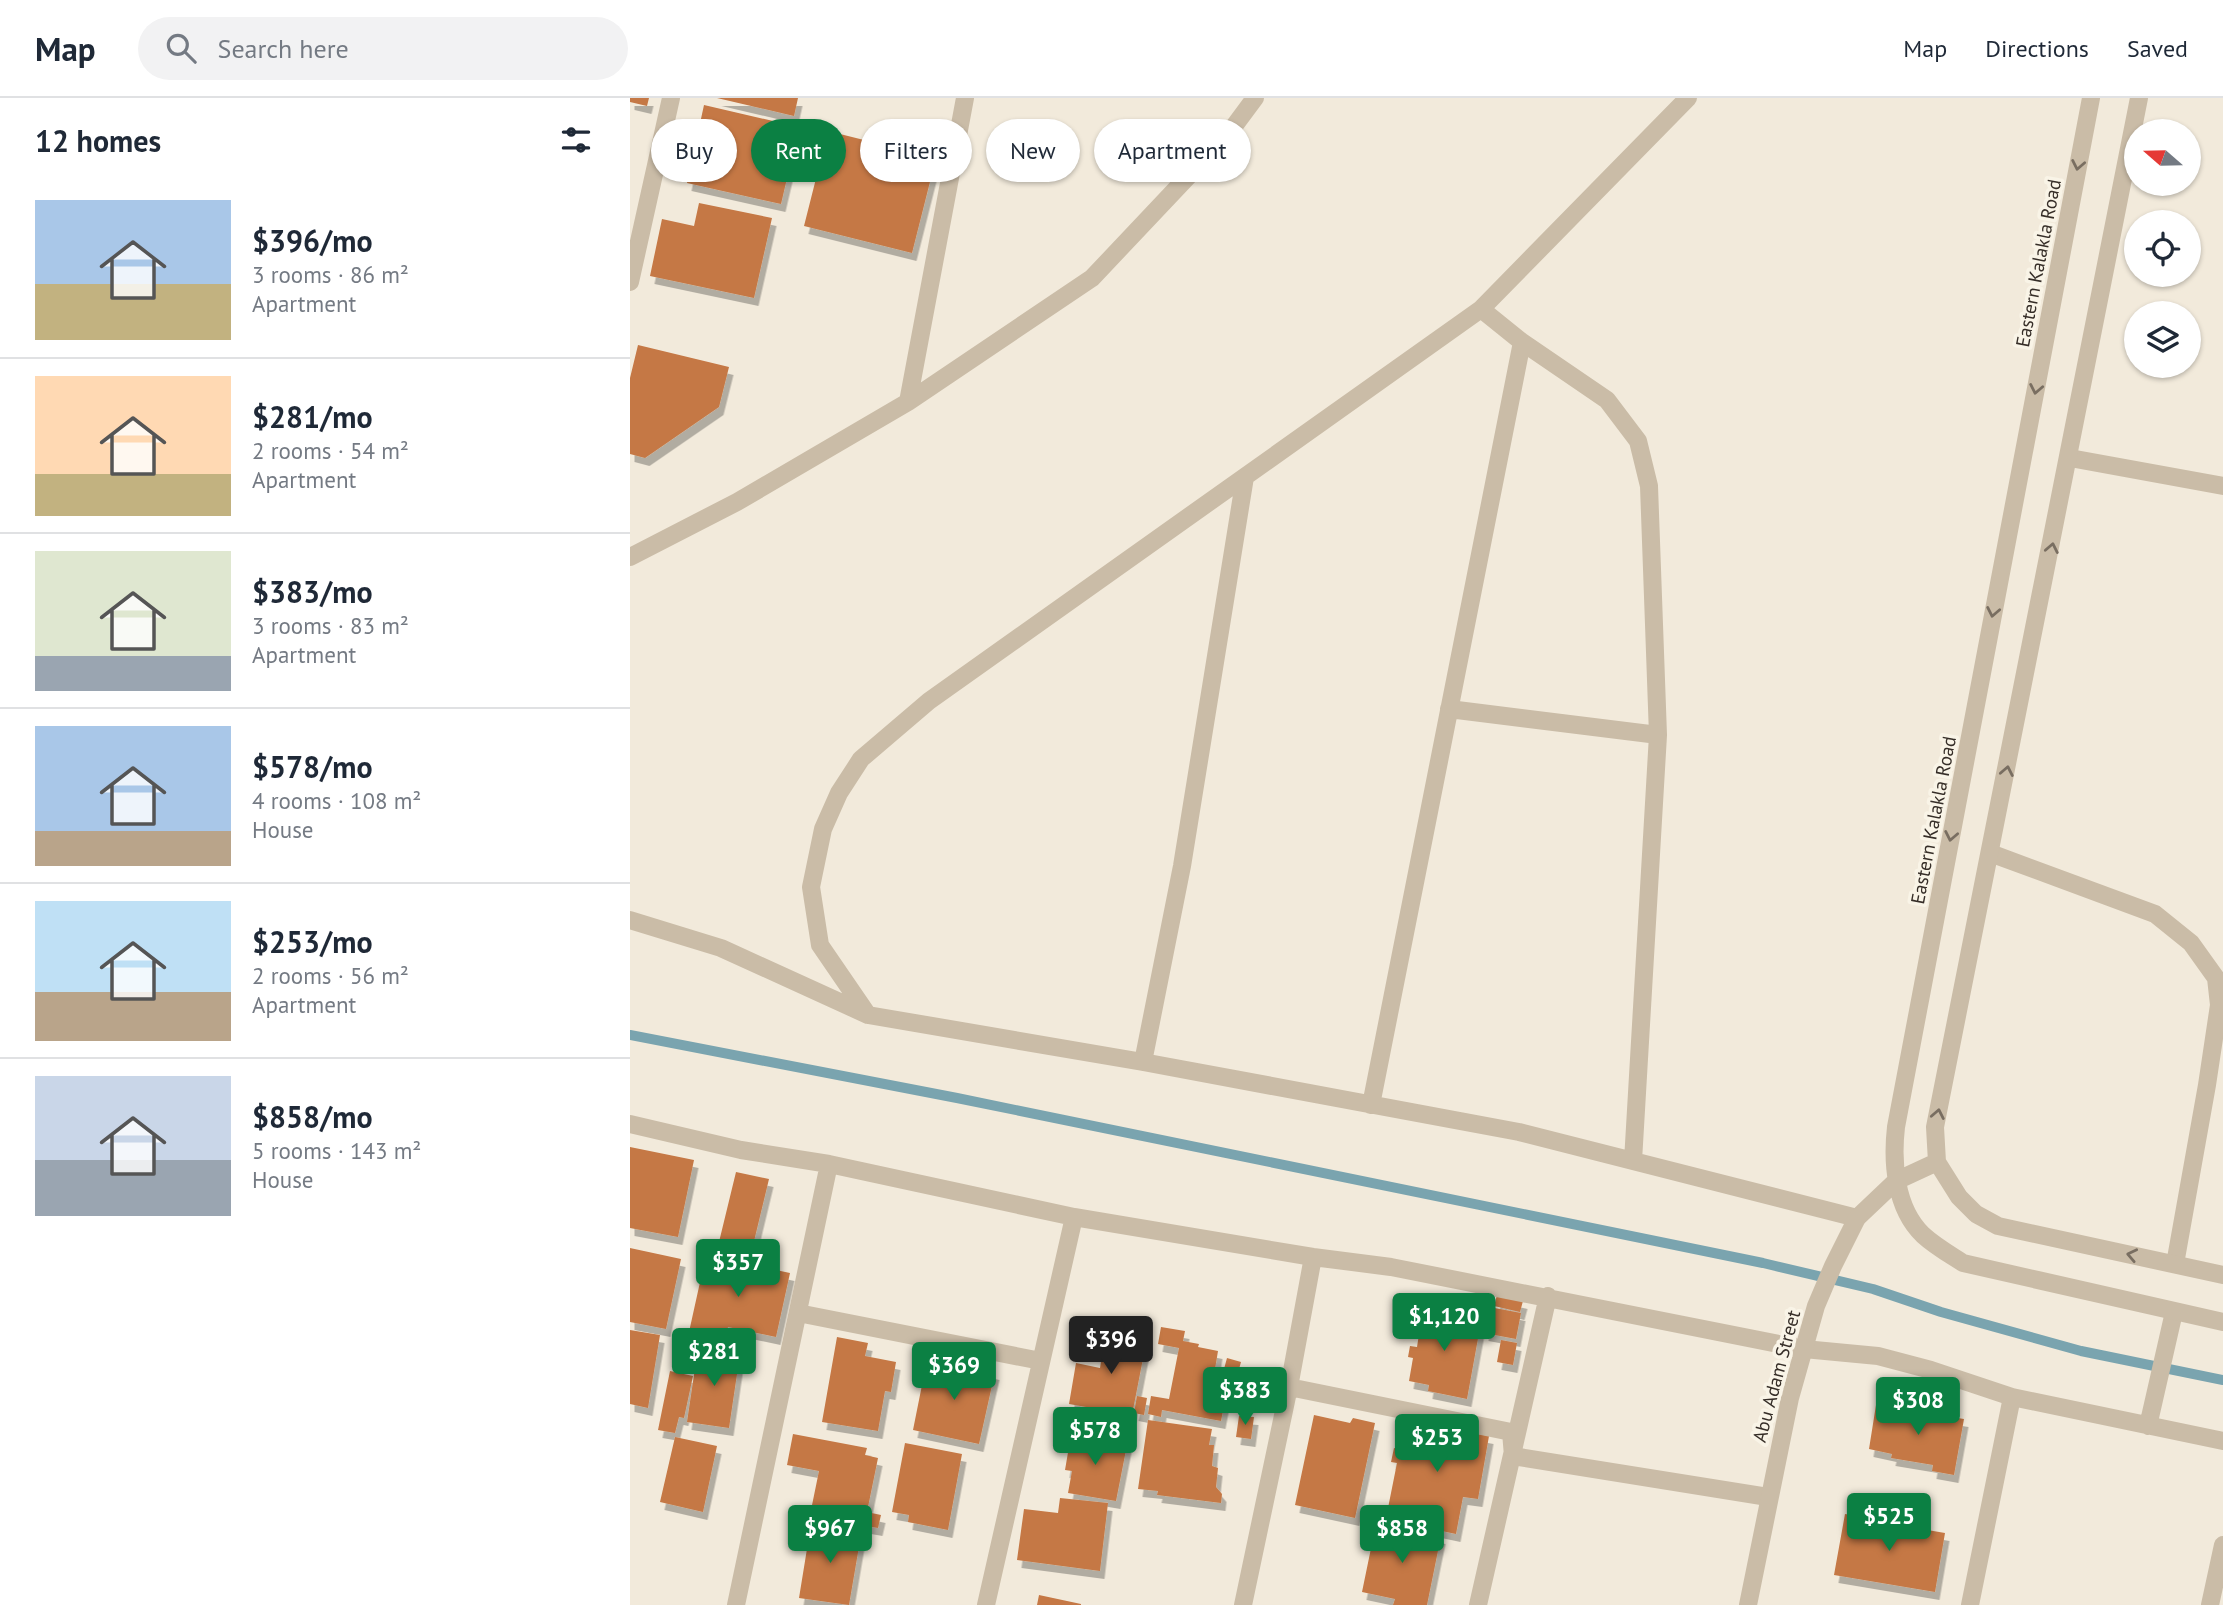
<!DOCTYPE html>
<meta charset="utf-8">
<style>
body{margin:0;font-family:"PT Sans",sans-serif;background:#f2f2f3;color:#1f2937;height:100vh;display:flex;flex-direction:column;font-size:26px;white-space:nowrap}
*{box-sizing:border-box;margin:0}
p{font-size:23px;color:#747a83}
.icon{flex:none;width:38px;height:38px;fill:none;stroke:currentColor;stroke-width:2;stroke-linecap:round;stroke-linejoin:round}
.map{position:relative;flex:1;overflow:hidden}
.side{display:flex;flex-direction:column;background:#fff;width:630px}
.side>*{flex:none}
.guide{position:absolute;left:21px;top:21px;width:665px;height:63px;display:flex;gap:14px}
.needle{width:46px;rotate:290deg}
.buttons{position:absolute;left:1494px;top:21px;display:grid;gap:14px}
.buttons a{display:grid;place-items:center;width:77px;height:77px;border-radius:50%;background:#fff;box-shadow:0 2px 5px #0004;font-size:35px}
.price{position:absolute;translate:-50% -60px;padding:0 16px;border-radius:7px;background:#0b8043;color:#fff;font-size:23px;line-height:46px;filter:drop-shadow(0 2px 4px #0008)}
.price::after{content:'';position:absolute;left:50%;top:42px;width:21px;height:16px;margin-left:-10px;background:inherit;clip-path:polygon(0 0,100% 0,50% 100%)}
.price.active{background:#222;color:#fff}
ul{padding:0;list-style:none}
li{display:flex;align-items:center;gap:21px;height:175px;padding:0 35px}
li+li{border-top:2px solid #e0e1e3}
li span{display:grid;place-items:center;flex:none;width:196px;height:140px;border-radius:0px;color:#555}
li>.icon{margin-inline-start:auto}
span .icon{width:84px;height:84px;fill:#fffc;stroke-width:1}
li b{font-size:30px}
h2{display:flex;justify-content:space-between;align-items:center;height:84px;padding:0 35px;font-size:30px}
.chip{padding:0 24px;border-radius:32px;background:#fff;box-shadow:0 2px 5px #0004;font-size:24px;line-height:63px}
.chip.active{background:#0b8043;color:#fff}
header{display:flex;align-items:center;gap:42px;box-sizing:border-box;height:98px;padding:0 35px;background:#fff;border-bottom:2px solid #e0e1e3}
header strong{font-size:33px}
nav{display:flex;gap:38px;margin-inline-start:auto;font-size:24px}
.search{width:490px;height:63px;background:#f2f2f3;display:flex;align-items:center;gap:18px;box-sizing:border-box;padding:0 24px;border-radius:38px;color:#747a83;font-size:26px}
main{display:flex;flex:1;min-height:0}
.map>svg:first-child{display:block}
</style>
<header>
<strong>Map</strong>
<div class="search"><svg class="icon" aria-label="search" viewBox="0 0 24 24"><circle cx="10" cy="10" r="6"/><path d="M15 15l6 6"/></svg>Search here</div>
<nav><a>Map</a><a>Directions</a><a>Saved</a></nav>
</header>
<main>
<section class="side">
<h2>12 homes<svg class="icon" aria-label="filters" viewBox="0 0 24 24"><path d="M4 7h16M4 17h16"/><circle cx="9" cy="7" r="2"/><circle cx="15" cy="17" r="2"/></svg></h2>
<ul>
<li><span style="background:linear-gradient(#a9c7e8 60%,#c2b280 0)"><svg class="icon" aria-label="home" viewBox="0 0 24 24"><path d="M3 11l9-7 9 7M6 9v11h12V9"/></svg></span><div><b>$396/mo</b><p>3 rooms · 86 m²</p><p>Apartment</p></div></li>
<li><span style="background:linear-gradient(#ffd9b3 70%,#c2b280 0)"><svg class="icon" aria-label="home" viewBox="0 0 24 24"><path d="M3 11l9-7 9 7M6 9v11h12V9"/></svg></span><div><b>$281/mo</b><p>2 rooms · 54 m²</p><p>Apartment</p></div></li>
<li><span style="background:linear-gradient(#dfe7d0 75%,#9aa5b1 0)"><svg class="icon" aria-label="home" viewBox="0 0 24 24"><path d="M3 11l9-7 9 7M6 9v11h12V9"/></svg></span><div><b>$383/mo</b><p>3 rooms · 83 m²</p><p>Apartment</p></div></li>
<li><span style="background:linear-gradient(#a9c7e8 75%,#b9a48a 0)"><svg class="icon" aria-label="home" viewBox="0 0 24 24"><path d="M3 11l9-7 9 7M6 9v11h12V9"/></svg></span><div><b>$578/mo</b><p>4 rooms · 108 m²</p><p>House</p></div></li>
<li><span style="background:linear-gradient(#bfe0f5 65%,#b9a48a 0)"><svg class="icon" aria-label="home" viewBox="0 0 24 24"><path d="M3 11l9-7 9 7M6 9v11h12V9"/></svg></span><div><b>$253/mo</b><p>2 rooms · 56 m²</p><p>Apartment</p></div></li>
<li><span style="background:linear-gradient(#c9d6e8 60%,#9aa5b1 0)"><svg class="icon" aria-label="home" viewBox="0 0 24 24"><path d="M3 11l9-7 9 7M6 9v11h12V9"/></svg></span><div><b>$858/mo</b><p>5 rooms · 143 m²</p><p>House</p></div></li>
</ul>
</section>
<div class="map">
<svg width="1593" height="1507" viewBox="0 0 1593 1507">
<defs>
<filter id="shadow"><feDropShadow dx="4.5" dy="8" stdDeviation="0" flood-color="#0004"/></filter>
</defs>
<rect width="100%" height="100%" fill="#f2eadb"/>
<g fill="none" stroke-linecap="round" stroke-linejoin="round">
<path stroke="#7aa4af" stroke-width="10" d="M0,937L327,1000L1133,1165L1243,1191L1311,1214L1451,1253L1593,1282"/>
</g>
<path fill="#c57845" filter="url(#shadow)" d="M0,0H19L17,8L0,4Z
M87,0H168L164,18Z
M74,7L169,29L151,106L57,85Z
M198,33L306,60L282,155L174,128Z
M69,105L142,120L124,200L20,178L32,121L64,128Z
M8,247L99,269L89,309L15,360L0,356V280Z
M0,1049L64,1062L48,1139L0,1130Z
M106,1074L139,1081L119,1164L78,1154L81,1142L89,1144Z
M0,1150L51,1161L36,1231L0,1224Z
M76,1157L160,1175L146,1239L98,1229L95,1242L59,1234Z
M867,1197L893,1203L890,1214L864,1208Z
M854,1208L891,1215L886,1241L854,1235L857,1222L852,1220Z
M782,1211L851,1224L837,1301L798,1293L799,1287L779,1283L783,1260L778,1259L780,1248L787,1249L790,1230L779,1228Z
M531,1229L555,1233L553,1243L569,1246L568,1249L588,1253L583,1283L598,1286L591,1323L532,1312L531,1319L518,1316L521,1298L539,1301L549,1250L528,1246Z
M0,1232L30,1237L18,1310L0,1306Z
M476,1233L517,1240L502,1317L439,1306L446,1265L470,1270Z
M207,1239L238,1245L235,1258L266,1264L261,1294L255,1293L248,1333L192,1324Z
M871,1242L887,1245L883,1267L867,1264Z
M68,1250L110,1256L99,1330L57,1324Z
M597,1260L611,1264L606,1282L596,1280L599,1272L594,1271Z
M309,1262L365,1274L349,1346L283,1332L295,1272L305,1273Z
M40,1273L63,1278L54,1320L49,1319L45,1335L28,1332Z
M604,1287L624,1291L621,1304L602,1300Z
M507,1298L517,1300L514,1317L504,1315Z
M1246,1307L1334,1321L1324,1377L1302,1373L1303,1367L1261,1360L1262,1356L1239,1351Z
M684,1317L720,1325L723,1320L745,1325L725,1420L665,1407Z
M609,1318L624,1319L621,1341L606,1339Z
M518,1322L582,1331L579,1347H584L582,1368L588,1370L586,1389L592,1396L591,1405L527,1397L528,1393L508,1391Z
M777,1323L859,1338L848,1401L833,1399L826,1436L807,1432L809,1425L757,1415L767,1365L761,1364L764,1350L771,1352Z
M163,1336L237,1350L235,1357L248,1360L237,1414L251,1417L248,1430L231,1427L232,1421L181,1412L189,1373L157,1367Z
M441,1337L497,1347L486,1403L438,1395L442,1373L435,1372Z
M45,1339L87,1348L73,1414L30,1404Z
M275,1345L332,1356L318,1432L278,1424L279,1417L262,1414Z
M430,1400L478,1405L470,1473L387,1462L394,1411L428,1415Z
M1215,1416L1255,1422V1418L1276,1422L1274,1428L1315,1435L1305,1494L1204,1477Z
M182,1420L190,1421L189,1430L231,1437L219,1507L169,1500Z
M746,1426L811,1438L797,1507H763L765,1501L732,1494Z
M409,1497L451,1506V1507H407Z"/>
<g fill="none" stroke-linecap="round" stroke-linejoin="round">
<path stroke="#cabca7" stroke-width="18" d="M0,184L41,0
M851,211L892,244L977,302L1008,343L1019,388L1028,637L1003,1063
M278,304L335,0
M1440,360L1593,388
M0,459L107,404L278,304L462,180L599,35L625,0
M819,611L1028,637
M1360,755L1525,816L1561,845L1586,880L1589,907L1577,987L1545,1166
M0,822L91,850L238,917L513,964L889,1034L1227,1120
M238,917L190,847L181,789L193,731L209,695L231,661L299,603L851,211L1058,0
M513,964L552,768L615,379
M741,1007L892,244
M0,1026L111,1052L199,1066L444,1119L683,1159L761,1169L1174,1251L1248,1258L1301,1272L1382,1299L1593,1343
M168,1215L411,1263
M659,1289L881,1334L883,1358L1138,1399
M1518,1328L1544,1214
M106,1507L199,1066
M356,1507L444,1119
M613,1507L659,1289L683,1159
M848,1507L918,1198
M1340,1507L1382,1299
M1580,1507L1593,1447"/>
<path stroke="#cabca7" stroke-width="18" d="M1461,0L1266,1029C1262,1064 1265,1110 1293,1137C1305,1148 1319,1156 1333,1165L1593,1224
M1509,0L1305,1029L1307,1064L1329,1099L1346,1116L1368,1128L1593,1177
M1118,1507L1160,1300L1186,1208L1203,1168L1227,1120L1266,1083L1307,1064"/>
</g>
<defs><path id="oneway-chevron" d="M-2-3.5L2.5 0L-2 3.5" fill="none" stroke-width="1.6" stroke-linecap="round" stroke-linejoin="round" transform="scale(1.75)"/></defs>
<g stroke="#796e61">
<use href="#oneway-chevron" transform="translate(1448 67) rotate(101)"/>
<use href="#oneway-chevron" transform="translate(1406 291) rotate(101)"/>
<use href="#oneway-chevron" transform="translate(1422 450) rotate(-79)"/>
<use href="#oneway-chevron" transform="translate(1363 514) rotate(101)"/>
<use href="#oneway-chevron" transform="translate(1377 673) rotate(-79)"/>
<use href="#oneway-chevron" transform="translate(1321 738) rotate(101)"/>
<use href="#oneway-chevron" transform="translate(1308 1016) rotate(-79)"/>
<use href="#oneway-chevron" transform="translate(1502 1157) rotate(-168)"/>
</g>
<g text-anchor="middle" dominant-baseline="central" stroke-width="7" stroke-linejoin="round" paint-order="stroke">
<g font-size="19" fill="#362e28" stroke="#f9f4e7">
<text transform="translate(1408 165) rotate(-79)">Eastern Kalakla Road</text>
<text transform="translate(1303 722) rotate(-79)">Eastern Kalakla Road</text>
<text transform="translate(1146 1278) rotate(-75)">Abu Adam Street</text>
</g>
</g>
</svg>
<div class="buttons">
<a><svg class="needle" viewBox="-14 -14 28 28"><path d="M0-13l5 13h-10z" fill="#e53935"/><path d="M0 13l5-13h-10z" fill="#747a83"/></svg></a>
<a><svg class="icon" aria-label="locate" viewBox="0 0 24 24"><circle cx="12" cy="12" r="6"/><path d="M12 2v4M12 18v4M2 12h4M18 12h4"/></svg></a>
<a><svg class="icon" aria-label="layers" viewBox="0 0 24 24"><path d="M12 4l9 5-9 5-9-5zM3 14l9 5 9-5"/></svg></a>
</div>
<b class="price" style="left:108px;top:1201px">$357</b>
<b class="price" style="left:814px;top:1255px">$1,120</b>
<b class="price active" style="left:481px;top:1278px">$396</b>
<b class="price" style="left:84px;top:1290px">$281</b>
<b class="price" style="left:324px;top:1304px">$369</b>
<b class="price" style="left:615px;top:1329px">$383</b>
<b class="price" style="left:1288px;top:1339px">$308</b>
<b class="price" style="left:465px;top:1369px">$578</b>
<b class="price" style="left:807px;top:1376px">$253</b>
<b class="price" style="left:1259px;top:1455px">$525</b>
<b class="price" style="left:200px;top:1467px">$967</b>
<b class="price" style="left:772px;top:1467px">$858</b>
<div class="guide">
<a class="chip">Buy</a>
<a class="chip active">Rent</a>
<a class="chip">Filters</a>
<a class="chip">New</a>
<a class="chip">Apartment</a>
</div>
</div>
</main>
